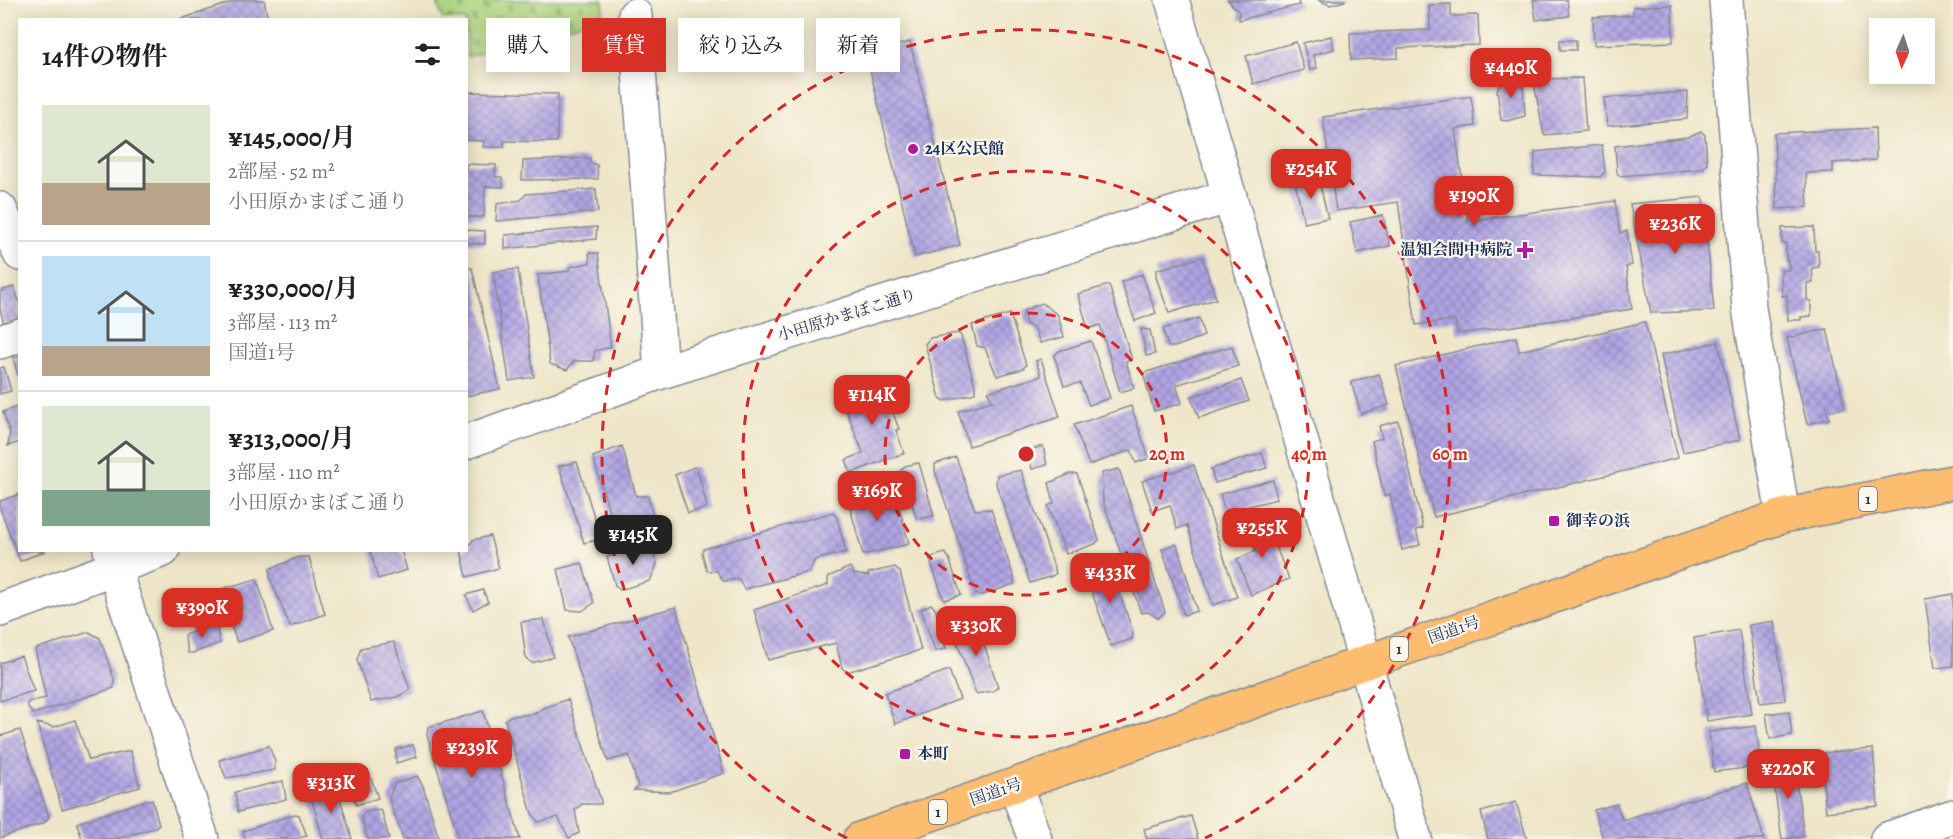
<!DOCTYPE html>
<html lang="ja">
<meta charset="utf-8">
<style>
body{margin:0;font-family:Alegreya,"Noto Serif JP",serif;background:#f6f6f6;color:#202124;height:100vh;display:flex;flex-direction:column;font-size:22px;white-space:nowrap}
*{box-sizing:border-box;margin:0}
p{font-size:20px;color:#757577}
.icon{flex:none;width:33px;height:33px;fill:none;stroke:currentColor;stroke-width:2;stroke-linecap:round;stroke-linejoin:round}
.map{position:relative;flex:1;overflow:hidden}
.sheet{position:absolute;left:18px;top:18px;width:450px;height:534px;display:flex;flex-direction:column;background:#fff;border-radius:0px;box-shadow:0 3px 15px #0003}
.sheet>*{flex:none}
.hud{position:absolute;left:486px;top:18px;width:570px;height:54px;display:flex;gap:12px}
.needle{width:39px;rotate:183deg}
.tools{position:absolute;left:1869px;top:18px;display:grid;gap:12px}
.tools a{display:grid;place-items:center;width:66px;height:66px;border-radius:0px;background:#fff;box-shadow:0 3px 15px #0003;font-size:30px}
.price{position:absolute;translate:-50% -51px;padding:0 14px;border-radius:12px;background:#d93025;color:#fff;font-size:20px;line-height:39px;filter:drop-shadow(0 2px 3px #0008)}
.price::after{content:'';position:absolute;left:50%;top:36px;width:18px;height:14px;margin-left:-9px;background:inherit;clip-path:polygon(0 0,100% 0,50% 100%)}
.price.current{background:#222;color:#fff}
ul{padding:0;list-style:none}
li{display:flex;align-items:center;gap:18px;height:150px;padding:0 24px}
li+li{border-top:2px solid #e0e0e0}
li span{display:grid;place-items:center;flex:none;width:168px;height:120px;border-radius:0px;color:#555}
li>.icon{margin-inline-start:auto}
span .icon{width:72px;height:72px;fill:#fffc;stroke-width:1}
li b{font-size:26px}
h2{display:flex;justify-content:space-between;align-items:center;height:72px;padding:0 24px;font-size:26px}
.tag{padding:0 21px;border-radius:0px;background:#fff;box-shadow:0 3px 15px #0003;font-size:21px;line-height:54px}
.tag.current{background:#d93025;color:#fff}
.map>svg:first-child{display:block}
</style>
<div class="map">
<svg width="1953" height="839" viewBox="0 0 1953 839">
<defs>
<pattern id="cemetery-stones" width="16" height="16" patternUnits="userSpaceOnUse" patternTransform="scale(1.5)"><rect width="16" height="16" fill="#add47e"/><path d="M2 7V4a2 2 0 0 1 4 0v3zM10 15v-3a2 2 0 0 1 4 0v3z" fill="#94b66f"/></pattern>
<pattern id="building-cross-hatch" width="8" height="8" patternUnits="userSpaceOnUse" patternTransform="scale(1.5)"><rect width="8" height="8" fill="#b1a5e4"/><path d="M0 0l8 8M0 8l8-8" fill="none" stroke="#8f87bc"/></pattern>
</defs>
<rect width="100%" height="100%" fill="#fbf7ec"/>
<filter id="ink" filterUnits="userSpaceOnUse"><feTurbulence type="fractalNoise" baseFrequency=".0167" numOctaves="2"/><feDisplacementMap in="SourceGraphic" scale="12" xChannelSelector="R" yChannelSelector="G"/><feConvolveMatrix kernelMatrix="1 2 1 2 8 2 1 2 1" color-interpolation-filters="sRGB"/></filter>
<filter id="wash" filterUnits="userSpaceOnUse"><feTurbulence type="fractalNoise" baseFrequency=".008" numOctaves="4" result="noise"/><feDisplacementMap in="SourceGraphic" scale="24" xChannelSelector="R" yChannelSelector="G"/><feGaussianBlur stdDeviation="1.35" result="paint"/><feColorMatrix in="noise" values="0 0 0 0 0 0 0 0 0 0 0 0 0 0 0 0 0 1.4 0 .05"/><feComposite in="paint" operator="in"/></filter>
<g filter="url(#wash)">
<rect width="100%" height="100%" fill="#efe6c9"/>
<path fill="url(#cemetery-stones)" stroke="#64826e" stroke-width="1.5" d="M436,0H603V16L467,57L466,20L443,19Z"/>
<g id="blocks">
<path fill="url(#building-cross-hatch)" d="M239,0H264L268,20H178Z
M1228,0H1298L1299,5L1239,20V12Z
M1318,0H1345V1L1330,5Z
M1533,0H1567L1569,16L1536,20Z
M1451,4V16L1478,15L1479,45L1398,48V58L1351,60L1350,33L1430,30L1429,5Z
M1672,5L1673,42L1594,45L1593,17L1633,15V7Z
M1331,36L1334,49L1313,55L1317,68L1310,70L1303,43Z
M1560,40H1576V50H1560Z
M910,42L960,245L915,257L866,53Z
M1296,42L1304,70L1253,84L1246,56Z
M1513,77L1523,82L1525,116L1507,121L1501,120L1497,90L1502,80Z
M1582,78L1586,131L1544,135L1535,88L1541,79Z
M466,92L558,94L557,142L504,141V147H483L484,141L466,140Z
M1688,92L1687,119L1607,126L1604,98Z
M1471,96L1475,126L1455,129L1468,221L1615,201L1620,233L1627,231L1632,265L1626,267L1632,309L1458,334L1455,320L1416,325L1398,202L1336,211L1323,117Z
M1875,128L1876,160L1833,163V172L1806,173L1808,207L1777,209L1774,133Z
M1701,131L1705,135L1707,163L1702,169L1620,176L1617,173L1615,146L1688,137Z
M1602,145L1605,172L1600,177L1534,175L1535,152Z
M590,158V163L597,165L598,179L522,180L523,161Z
M466,164L496,165L495,177H502L503,187L485,186L484,217H466Z
M1318,177L1328,218L1304,223L1295,182Z
M596,189L598,212L496,221L497,204L521,200L526,194Z
M1703,197L1714,311L1651,313L1630,204Z
M1383,215L1390,246L1357,253L1350,222Z
M597,227L596,239L505,249V235Z
M1814,227L1815,251H1818L1819,267L1812,268L1813,283H1807V300L1811,301V316L1801,317V320H1788L1787,295L1782,296L1781,270H1789L1788,260H1786V243H1782V228Z
M466,230L485,231V244L466,243Z
M589,253H598L611,347L595,351L593,361H574L567,370L550,364L538,275L569,271V267L590,263Z
M1202,257L1216,299L1169,313L1156,277V270Z
M472,268L500,389L466,396V269Z
M518,269L534,377L509,381L493,272Z
M1142,274L1156,313L1135,321L1121,282Z
M1109,285L1132,360L1126,361L1134,388L1120,392L1100,325L1088,329L1078,294Z
M14,287L20,304V320L4,324L0,309V291Z
M1042,303L1058,315L1064,337L1040,343L1035,329L1026,324L1023,311Z
M1010,314L1026,365L1022,369L997,376L985,348L977,346L972,325Z
M1199,318L1204,336L1175,347H1168L1163,329Z
M1645,322L1678,458L1434,517L1396,366L1516,337L1519,351Z
M1141,329L1150,330L1155,354L1146,356Z
M1827,329L1845,408L1827,411L1829,419L1807,424L1787,338Z
M958,333L961,336L975,386V393L945,401L940,398L925,344L930,338Z
M1091,341L1110,398L1089,405L1080,383L1064,386L1054,356L1059,351Z
M1718,342L1740,440L1683,452L1661,355Z
M1232,346L1238,366L1176,385L1182,403L1154,411L1143,373Z
M20,356V379H19L13,358Z
M1041,359L1060,417L969,446L958,411L992,401L988,392L1041,376L1036,361Z
M4,367L11,391L0,394V368Z
M1379,374L1389,405L1361,414L1351,382Z
M1241,380L1249,401L1199,418L1191,397Z
M881,381L899,429L896,430L904,453L851,473L846,460L863,453L841,397Z
M20,406V442L8,446L10,433L3,412Z
M1131,406L1149,458L1136,463L1131,450L1089,465L1074,425Z
M1398,421L1423,528L1416,530L1420,545L1402,550L1390,494L1384,496L1372,441L1382,438L1379,426Z
M622,446L636,496H648L655,524L619,535L615,531L593,457Z
M1043,446L1047,465L1032,469L1028,450Z
M1262,453L1267,468L1215,483L1211,469Z
M956,457L975,510L991,509L1014,578V584L983,595H976L935,471V464Z
M577,462L601,539L584,543L559,466Z
M919,463L934,516L917,519L900,472L905,466Z
M1194,465L1237,597L1213,605L1187,525L1177,529L1170,505L1152,511L1142,481Z
M694,467L697,468L707,507L704,509L688,513L675,475Z
M1119,469L1165,612L1158,618L1148,612L1141,613L1103,501L1102,473Z
M1021,470L1056,573L1052,576L1030,583L996,484L997,475Z
M1070,474H1077L1099,540L1095,544L1066,554L1048,506L1054,503L1049,483Z
M1273,480L1277,499L1225,512L1220,494Z
M846,482L852,483L859,503L896,495L909,544L863,555L844,485Z
M20,494V550L45,551L20,561L0,508V501Z
M833,512L837,518L846,552L815,560L809,572L744,589L739,579L723,581L717,571H707L702,553L703,549Z
M1263,515L1289,579L1251,595L1237,559L1256,551L1245,523Z
M490,536L499,568L467,577L461,550H466L473,540Z
M649,542L657,564L650,581L620,590L615,585L607,557Z
M1175,544L1177,545L1197,611L1184,615L1162,549Z
M370,550H401L407,570L378,579Z
M945,553L949,558L961,595L944,600L930,560L931,557Z
M299,557H309L325,614L290,627L270,577V569Z
M1107,562L1110,566L1133,632L1132,639L1111,646L1085,573L1088,569Z
M582,563L594,603L582,611L567,610L558,569Z
M850,567L854,574L869,576L868,573L895,567L900,572L921,650L847,672L842,668L836,643L768,660L754,610L828,585V577Z
M257,579L273,631L237,642L220,597L221,589Z
M483,590L488,602L473,610L466,595Z
M1953,594V666L1935,668L1925,599Z
M931,604L936,610L946,649L935,651L921,609Z
M676,607L724,773L670,792L634,790L638,787L629,755L608,761L568,637Z
M544,619L553,657L532,663L526,658L521,622Z
M976,620L998,687L993,691L976,694L954,634V628Z
M1774,621L1785,700L1760,703L1749,625Z
M216,624L220,643L193,653H188L184,635Z
M1739,630L1752,714L1707,721L1694,638Z
M89,632L100,638L114,679V688L33,714L28,708V702L46,698L35,649Z
M394,642L410,690L397,697L371,702L357,660L361,648Z
M21,656L34,691L0,701V663Z
M949,670L960,699L895,724L885,693Z
M568,699L601,801V804H582L575,810L579,833L569,838L558,817L538,822L532,814L505,720L510,716L534,714L544,708Z
M483,711L520,839H459L427,735L428,727Z
M1789,711L1792,735L1770,739L1766,714Z
M75,720L89,760L130,751L140,787L62,809L37,723L54,727Z
M1756,726L1761,766L1714,772L1709,732Z
M20,730L49,817L44,823L0,838V736Z
M413,745L417,757L396,763V749Z
M269,746L275,762V770L226,778L219,760Z
M1873,749L1878,806L1826,812L1820,753Z
M1793,761L1804,836L1782,839L1771,765Z
M369,773L378,798L356,805L349,778Z
M417,776L423,786L439,839H403L389,799L394,784Z
M283,781L286,799L238,812L235,792Z
M1747,783L1764,839H1603L1594,810L1617,804L1622,820Z
M335,786L337,788L352,839H323L310,793Z
M146,800H152L159,824L154,828L115,839H82L77,823Z
M1516,802L1527,839H1488L1481,812Z
M379,810L382,812L389,839H368L361,817L365,812Z
M295,814L299,815L307,836L295,839H245L243,831Z
M1191,816L1198,839H1147L1144,829Z"/>
</g>
</g>
<g filter="url(#ink)">
<use href="#blocks" fill-opacity="0" stroke="#858a94" stroke-width="1.5"/>
<g fill="none" stroke-linecap="round" stroke-linejoin="round">
<defs>
<path id="minor" d="M1172,0L1343,583L1415,839
M1726,0L1749,308L1783,516
M635,15L661,372
M0,209L20,254
M0,342L20,335
M466,442L661,372L1230,196
M110,550L114,568L202,839
M0,610L163,550
M1015,785L1035,839
M1887,839L1953,816"/>
<path id="highway" d="M860,839L1783,516L1953,482"/>
</defs>
<use href="#minor" stroke="#858a94" stroke-width="36"/>
<use href="#highway" stroke="#858a94" stroke-width="36"/>
<use href="#minor" stroke="#fff" stroke-width="33"/>
<use href="#highway" stroke="#fcbd6f" stroke-width="33"/>
</g>
</g>
<g fill="none" stroke="#d62828" stroke-width="3" stroke-dasharray="10 8">
<circle cx="1026" cy="454" r="141"/>
<circle cx="1026" cy="454" r="283"/>
<path d="M847 838A424 424 0 1 1 1205 838"/>
</g>
<g fill="#b5179e" stroke="#fbf7ec" stroke-width="2">
<circle cx="913" cy="149" r="6"/>
<path d="M1522 241h6v6h6v6h-6v6h-6v-6h-6v-6h6z"/>
<rect x="1548" y="515" width="12" height="12" rx="3"/>
<rect x="899" y="748" width="12" height="12" rx="3"/>
</g>
<g text-anchor="middle" dominant-baseline="central" stroke-width="4.5" stroke-linejoin="round" paint-order="stroke">
<g fill="#fbf7ec" stroke="#5e6b89" stroke-width="1.5">
<rect x="1859" y="487" width="18" height="24" rx="4.5"/>
<rect x="1390" y="637" width="18" height="24" rx="4.5"/>
<rect x="929" y="800" width="18" height="24" rx="4.5"/>
</g>
<g font-size="15" font-weight="bold" fill="#1b2f5e">
<text x="1868" y="499">1</text>
<text x="1399" y="649">1</text>
<text x="938" y="812">1</text>
</g>
<g font-size="16" font-weight="bold" fill="#1b2f5e" stroke="#fbf7ec" text-anchor="start">
<text x="925" y="149">24区公民館</text>
<text x="1512" y="250" text-anchor="end">温知会間中病院</text>
<text x="1566" y="521">御幸の浜</text>
<text x="917" y="754">本町</text>
</g>
<g font-size="16" fill="#1b2f5e" stroke="#fbf7ec">
<text transform="translate(847 315) rotate(-17)">小田原かまぼこ通り</text>
<text transform="translate(1454 630) rotate(-19)">国道1号</text>
<text transform="translate(996 792) rotate(-19)">国道1号</text>
</g>
</g>
<circle cx="1026" cy="454" r="9" fill="#d62828" stroke="#fbf7ec" stroke-width="3"/>
<g font-size="18" text-anchor="middle" font-weight="bold" fill="#d62828" stroke="#fbf7ec" stroke-width="4.5" stroke-linejoin="round" paint-order="stroke">
<text x="1167" y="460">20 m</text>
<text x="1309" y="460">40 m</text>
<text x="1450" y="460">60 m</text>
</g>
</svg>
<div class="tools">
<a><svg class="needle" viewBox="-14 -14 28 28"><path d="M0-13l5 13h-10z" fill="#e53935"/><path d="M0 13l5-13h-10z" fill="#757577"/></svg></a>
</div>
<b class="price" style="left:1511px;top:99px">¥440K</b>
<b class="price" style="left:1311px;top:200px">¥254K</b>
<b class="price" style="left:1474px;top:227px">¥190K</b>
<b class="price" style="left:1675px;top:255px">¥236K</b>
<b class="price" style="left:872px;top:426px">¥114K</b>
<b class="price" style="left:877px;top:522px">¥169K</b>
<b class="price" style="left:1262px;top:559px">¥255K</b>
<b class="price current" style="left:633px;top:566px">¥145K</b>
<b class="price" style="left:1110px;top:604px">¥433K</b>
<b class="price" style="left:202px;top:639px">¥390K</b>
<b class="price" style="left:976px;top:657px">¥330K</b>
<b class="price" style="left:472px;top:779px">¥239K</b>
<b class="price" style="left:1788px;top:800px">¥220K</b>
<b class="price" style="left:331px;top:814px">¥313K</b>
<div class="hud">
<a class="tag">購入</a>
<a class="tag current">賃貸</a>
<a class="tag">絞り込み</a>
<a class="tag">新着</a>
</div>
<section class="sheet">
<h2>14件の物件<svg class="icon" aria-label="filters" viewBox="0 0 24 24"><path d="M4 7h16M4 17h16"/><circle cx="9" cy="7" r="2"/><circle cx="15" cy="17" r="2"/></svg></h2>
<ul>
<li><span style="background:linear-gradient(#dfe7d0 65%,#b9a48a 0)"><svg class="icon" aria-label="home" viewBox="0 0 24 24"><path d="M3 11l9-7 9 7M6 9v11h12V9"/></svg></span><div><b>¥145,000/月</b><p>2部屋 · 52 m²</p><p>小田原かまぼこ通り</p></div></li>
<li><span style="background:linear-gradient(#bfe0f5 75%,#b9a48a 0)"><svg class="icon" aria-label="home" viewBox="0 0 24 24"><path d="M3 11l9-7 9 7M6 9v11h12V9"/></svg></span><div><b>¥330,000/月</b><p>3部屋 · 113 m²</p><p>国道1号</p></div></li>
<li><span style="background:linear-gradient(#dfe7d0 70%,#7fa58c 0)"><svg class="icon" aria-label="home" viewBox="0 0 24 24"><path d="M3 11l9-7 9 7M6 9v11h12V9"/></svg></span><div><b>¥313,000/月</b><p>3部屋 · 110 m²</p><p>小田原かまぼこ通り</p></div></li>
</ul>
</section>
</div>
